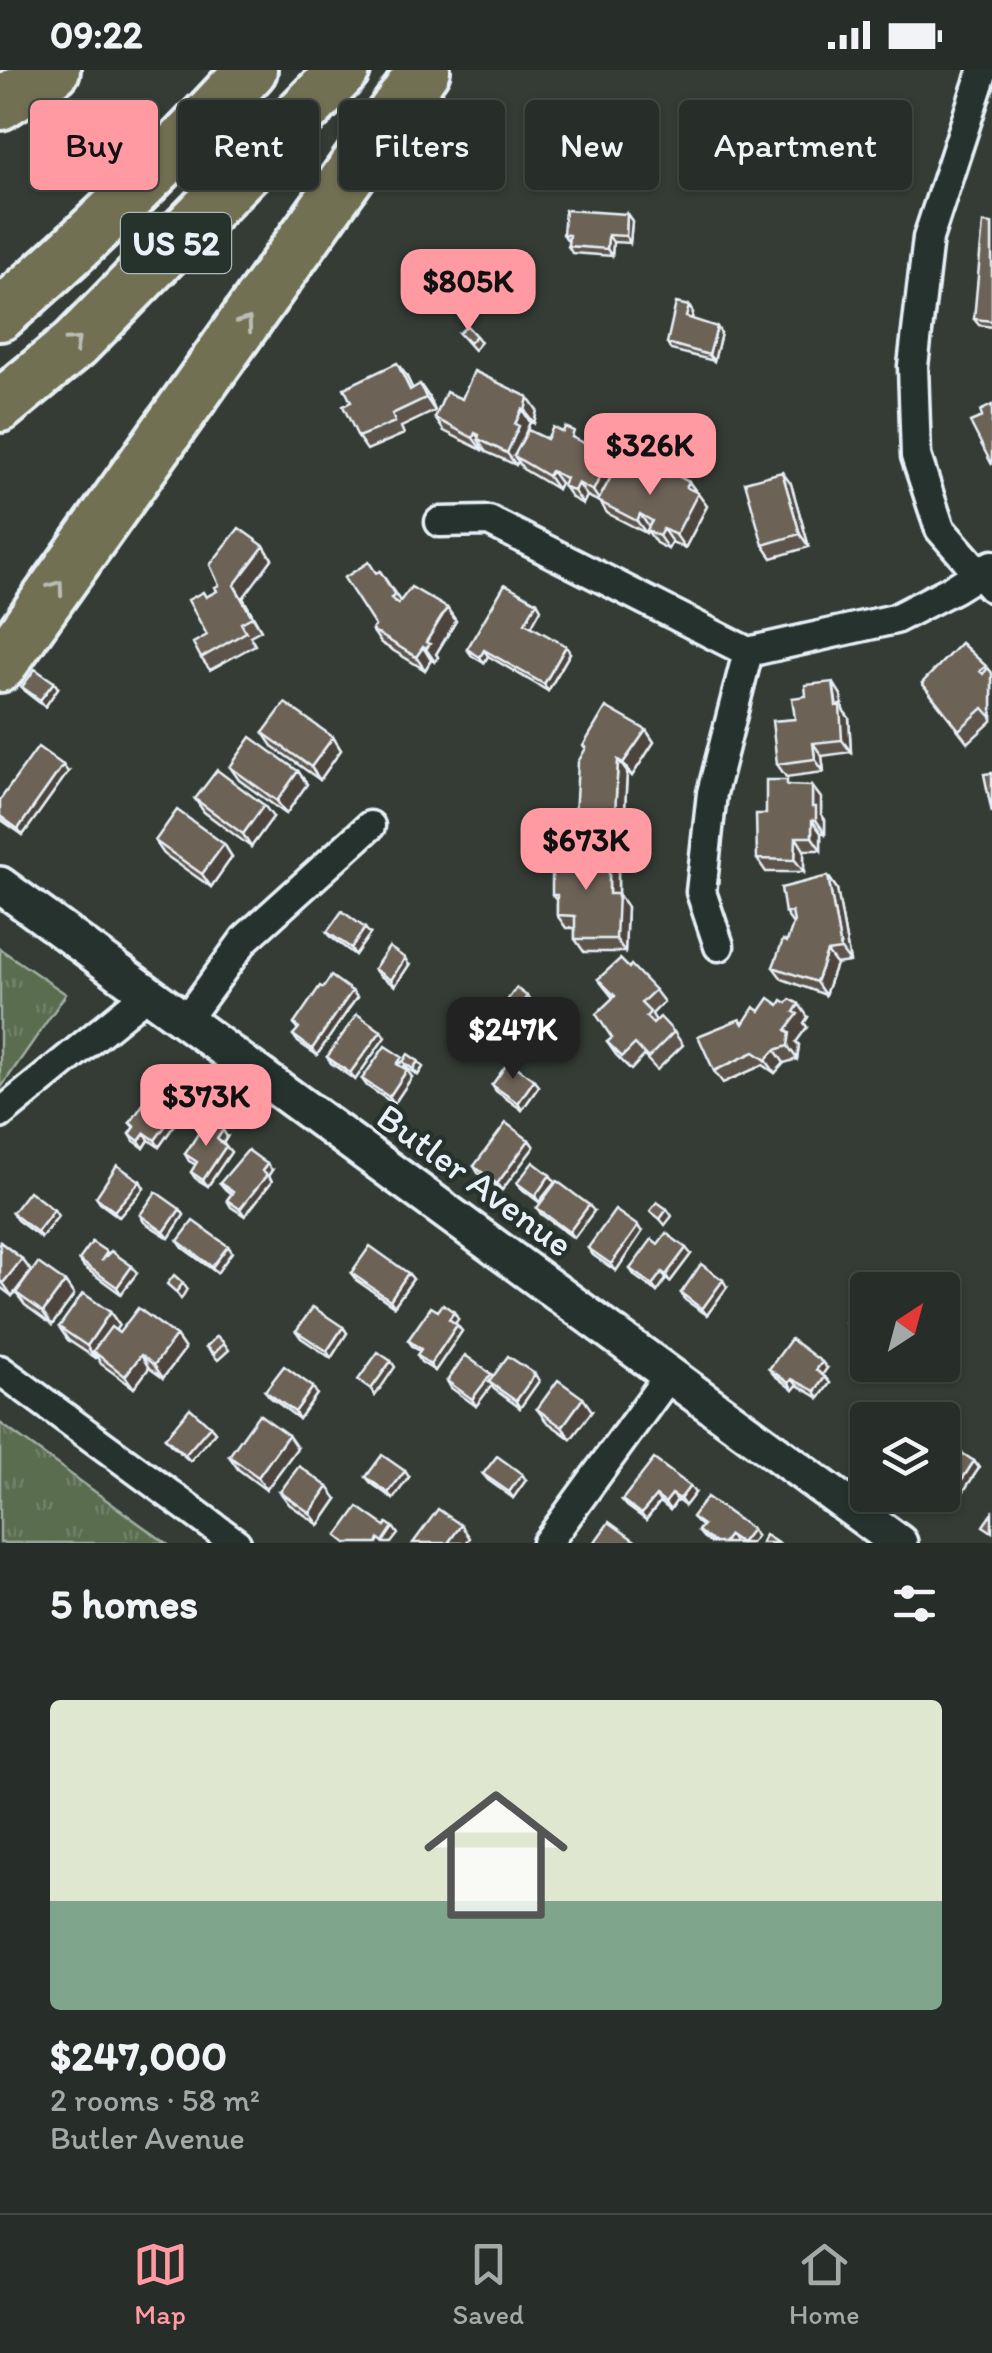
<!DOCTYPE html>
<meta charset="utf-8">
<style>
body{margin:0;font-family:Itim,sans-serif;background:#333934;color:#f1f3f6;height:100vh;display:flex;flex-direction:column;font-size:38px;white-space:nowrap}
*{box-sizing:border-box;margin:0}
p{font-size:32px;color:#a4a8a8}
.icon{flex:none;width:55px;height:55px;fill:none;stroke:currentColor;stroke-width:2;stroke-linecap:round;stroke-linejoin:round}
.map{position:relative;height:1473px;overflow:hidden}
.panel{display:flex;flex-direction:column;background:#272d28;flex:1}
.panel>*{flex:none}
.top-card{position:absolute;left:30px;top:30px;width:932px;height:90px;display:flex;gap:20px}
.needle{width:65px;rotate:36deg}
.tools{position:absolute;left:850px;top:1202px;display:grid;gap:20px}
.tools a{display:grid;place-items:center;width:110px;height:110px;border-radius:10px;background:#272d28;box-shadow:0 2px 8px #0004,0 0 0 2px #434945;font-size:50px}
.price{position:absolute;translate:-50% -85px;padding:0 22px;border-radius:20px;background:#ff9aa2;color:#111;font-size:32px;line-height:65px;filter:drop-shadow(0 2px 5px #0008)}
.price::after{content:'';position:absolute;left:50%;top:60px;width:30px;height:22px;margin-left:-15px;background:inherit;clip-path:polygon(0 0,100% 0,50% 100%)}
.price.on{background:#222;color:#fff}
ul{padding:0;list-style:none}
li{display:grid;align-content:center;gap:20px;height:530px;padding:0 50px}
li span{display:grid;place-items:center;height:310px;border-radius:10px;color:#555}
li>.icon{margin-inline-start:auto}
span .icon{width:180px;height:180px;fill:#fffc;stroke-width:1}
li b{font-size:42px}
h2{display:flex;justify-content:space-between;align-items:center;height:120px;padding:0 50px;font-size:42px}
.pill{padding:0 35px;border-radius:10px;background:#272d28;box-shadow:0 2px 8px #0004,0 0 0 2px #434945;font-size:35px;line-height:90px}
.pill.on{background:#ff9aa2;color:#111}
.status{display:flex;justify-content:space-between;align-items:center;height:70px;padding:0 50px;background:#272d28;direction:ltr}
.status svg{height:28px;fill:currentColor}
.dock{display:flex;justify-content:space-around;align-items:center;height:140px;border-top:2px solid #434945;background:#272d28;font-size:28px;color:#a4a8a8}
.dock a{display:grid;justify-items:center;gap:5px}
.dock .on{color:#ff9aa2}
.map>svg:first-child{display:block}
</style>
<div class="status"><b>09:22</b><svg viewBox="0 0 49 12"><path d="M0 12V9h3v3zM5 12V6h3v6zM10 12V3h3v9zM15 12V0h3v12zM26 1h20v11H26zM47 4h2v5h-2z"/></svg></div>
<div class="map">
<svg width="992" height="1473" viewBox="0 0 992 1473">
<defs>
<pattern id="park-tufts" width="24" height="20" patternUnits="userSpaceOnUse" patternTransform="scale(2.5)"><rect width="24" height="20" fill="#5a6d50"/><path d="M3 7l-1-3M5 7V3M7 7l1-3M15 17l-1-3M17 17v-4M19 17l1-3" fill="none" stroke="#72826a"/></pattern>
</defs>
<rect width="100%" height="100%" fill="#343c35"/>
<filter id="ink" filterUnits="userSpaceOnUse"><feTurbulence type="fractalNoise" baseFrequency=".01" numOctaves="2"/><feDisplacementMap in="SourceGraphic" scale="20" xChannelSelector="R" yChannelSelector="G"/><feConvolveMatrix kernelMatrix="1 2 1 2 8 2 1 2 1" color-interpolation-filters="sRGB"/></filter>
<g filter="url(#ink)">
<path fill="url(#park-tufts)" stroke="#a1afa4" stroke-width="2.5" d="M0,879L66,924L0,1019Z
M0,1353L166,1473H0Z"/>
<g fill="none" stroke-linecap="round" stroke-linejoin="round">
<defs>
<path id="minor" d="M983,0L928,168L913,296L916,386L940,459L991,517
M440,452L489,451L748,582L895,549L955,518L992,495
M719,876L701,822L712,723L748,582
M185,951L245,869L370,756
M0,1044L147,924
M0,1300L236,1473
M547,1473L670,1304"/>
<path id="tertiary" d="M0,815L899,1473"/>
<path id="motorway" d="M0,34L54,0
M0,245C88,169 173,85 251,0
M0,336L75,274L344,0
M0,596L424,0"/>
</defs>
<use href="#minor" stroke="#e8f1f8" stroke-width="35"/>
<use href="#tertiary" stroke="#e8f1f8" stroke-width="42"/>
<use href="#motorway" stroke="#e8f1f8" stroke-width="58"/>
<use href="#minor" stroke="#26332d" stroke-width="28"/>
<use href="#tertiary" stroke="#26332d" stroke-width="35"/>
<use href="#motorway" stroke="#716f52" stroke-width="50"/>
</g>
<path fill="#5d544b" stroke="#e8f1f8" stroke-width="2.5" d="M627,144L632,151L630,173L613,172L612,186L572,183L568,176V171L563,164Z
M992,154V257L979,255L974,249Z
M689,236L693,243L692,249L721,263L714,291L671,280L667,273Z
M459,263L476,266L481,272L474,280Z
M406,305L412,318L429,327L435,341L401,357L404,364L367,380L358,367L351,332Z
M462,329L537,340L534,353L530,352L525,365L582,372L610,386L617,396L646,405L656,404L668,406L689,412L707,436L685,478L672,472L668,479L656,473L647,460L646,463L607,443L600,432L587,426L583,434L572,428L563,415L560,413L557,419L523,399L518,391L516,395L486,382L483,378L482,380L444,361L435,348Z
M791,414L809,477L772,488L763,475Z
M264,476L272,489L243,528L261,560L250,566L255,575L210,600L201,588L207,565L206,527L217,521Z
M380,501L400,531L447,538L456,551L436,584L438,587L435,592L431,590L425,600L381,573L372,560L375,556L376,503Z
M537,532L541,539L531,556L570,583L548,621L488,586L484,593L472,586L467,579Z
M961,573L992,603V651L968,673L922,613Z
M22,617L58,618L45,637L27,623Z
M841,625L843,640L849,648L851,682L822,686L824,702L786,707L777,694L795,649Z
M646,660L654,672L632,706L627,702L624,756L609,755V761L584,760L575,747L586,679Z
M263,663L333,667L341,680L320,710L272,676Z
M230,697L298,701L307,714L286,744L239,710Z
M68,702L23,765L0,749V730Z
M790,715L821,728V744L825,750V763H821V780H804V802H766L757,789L766,744Z
M195,729L273,747L251,777L204,742Z
M155,771L224,774L232,787L211,817L164,784Z
M609,780L618,792V824L627,837L625,882H584L575,869V858H566L557,845V831L552,825L557,800Z
M828,806L837,819L850,892L836,894L825,925L782,909L773,897L787,872L793,854L785,843Z
M327,862L370,864L355,885L332,868Z
M409,895L395,916L379,905L374,899Z
M629,898L655,920L664,932L652,944L656,951L674,962L683,975L657,1000L644,986L631,1000L616,985L607,972L612,968L613,928L598,909Z
M323,918L352,921L357,927L317,985L298,972L293,965L298,960L294,954Z
M506,932H531L522,945L511,938Z
M779,935L808,947L804,953L807,957L796,972L799,975L797,989L784,993L775,1003L763,995L723,1013L714,1001L743,954L760,941Z
M385,967L355,1010L331,993L327,987Z
M404,991H418L423,997L418,1005L408,999L405,995L403,998L412,1007L394,1034L367,1016L362,1009Z
M534,1010L539,1016L522,1040L496,1021L492,1015Z
M176,1041L180,1047L159,1077L149,1070L144,1078L134,1071L130,1064L134,1058L130,1053Z
M227,1067L223,1074L231,1082L208,1116L195,1108L191,1102L196,1095L189,1091L185,1084Z
M529,1070L534,1077L502,1120L478,1103L474,1096Z
M272,1100L268,1106L272,1111L245,1146L231,1137L227,1130L231,1124L225,1119L220,1113Z
M140,1111L144,1118L119,1147L100,1133L96,1127Z
M555,1112L539,1132L522,1119L517,1113Z
M537,1138L594,1141L574,1168L541,1144Z
M180,1139L184,1145L169,1168L144,1152L140,1145Z
M12,1143L58,1146L41,1168L17,1150Z
M642,1162L616,1201L593,1185L588,1178Z
M178,1171L232,1182L217,1203L183,1178Z
M0,1172L22,1189L31,1201L12,1226L0,1217Z
M658,1174L691,1184L670,1212L666,1209L657,1222L635,1206L630,1199Z
M108,1184L137,1203L121,1224L84,1197L79,1190Z
M351,1203H408L413,1209L394,1236L356,1210Z
M65,1212L74,1225L52,1255L25,1235L16,1223Z
M727,1217L707,1245L685,1230L681,1223Z
M868,1237V1271L851,1260L846,1253Z
M438,1241L458,1249L455,1253L462,1261L435,1301L421,1292L417,1285L420,1281L413,1277L408,1270Z
M110,1242L119,1255L115,1260L119,1263L176,1266L185,1279L163,1308L149,1298L134,1318L101,1294L97,1287L95,1288L68,1270L59,1257Z
M343,1257L347,1263L331,1288L301,1268L296,1261Z
M224,1273L229,1280L218,1290L206,1277Z
M827,1298L822,1304L830,1313L819,1328L797,1315L793,1320L774,1305L769,1299Z
M491,1304L493,1307L539,1311L520,1338L494,1319L491,1315L476,1336L451,1318L447,1311Z
M265,1321L317,1324L299,1349L270,1327Z
M537,1339L592,1341L571,1369L546,1351Z
M210,1356L215,1362L190,1391L170,1374L165,1368Z
M944,1376L974,1391L979,1398L953,1437L934,1425H942Z
M297,1378L266,1420L238,1399L229,1386Z
M483,1404L526,1410L513,1428L488,1410Z
M366,1407H409L393,1429L371,1413Z
M280,1422L337,1429L319,1455L289,1434Z
M695,1423L685,1436L677,1430L670,1440L660,1432L646,1450L627,1436L622,1430Z
M692,1447L756,1466L751,1473H736L734,1472L733,1473H711L703,1467L698,1461L701,1456Z"/>
<path fill="#4c453d" stroke="#e8f1f8" stroke-width="2.5" d="M627,144L632,151L630,173L626,166Z
M608,165L613,172L612,186L607,179Z
M689,236L693,243L690,254L686,247Z
M717,257L721,263L714,291L709,285Z
M397,293L406,305L419,332L410,320Z
M420,314L429,327L435,341L426,328Z
M528,327L537,340L534,353L525,341Z
M522,339L530,352L525,364L528,368L514,386L518,391L516,395L507,383L515,354Z
M475,363L481,371L478,369L483,378L482,380L473,368Z
M610,386L619,399L602,434L593,421Z
M551,401L560,413L557,419L548,406Z
M782,402L791,414L809,477L800,464Z
M689,412L707,436L685,478L676,465L686,417Z
M578,413L587,426L583,434L574,421Z
M640,444L649,457L646,463L637,451Z
M663,459L672,472L668,479L659,466Z
M264,476L272,489L243,528L261,560L234,515Z
M537,532L541,539L530,559L525,553Z
M447,538L456,551L436,584L438,587L435,592L426,579V572Z
M566,576L570,583L548,621L544,614Z
M423,577L431,590L425,600L416,587Z
M484,580L488,586L484,593L480,587Z
M54,612L58,618L45,637L40,630Z
M833,612L841,625L843,640L849,648L851,682L842,670Z
M646,660L654,672L632,706L623,693Z
M333,667L341,680L320,710L311,697Z
M813,673L822,686L824,702L815,689Z
M618,690L627,702L624,756L615,743Z
M63,695L68,702L23,765L18,759Z
M298,701L307,714L286,744L277,731Z
M812,716L821,728V744L825,750V763L816,750L812,737Z
M264,735L273,747L251,777L243,764Z
M600,742L609,755V761L600,749Z
M812,750L821,763V780L812,767Z
M796,767L804,780V802L795,790Z
M224,774L232,787L211,817L202,804Z
M609,780L618,792V824L627,837L625,882L616,869L609,824Z
M828,806L837,819L850,892L841,880Z
M365,858L370,864L355,885L351,878Z
M827,882L836,894L825,925L816,912Z
M405,888L409,895L395,916L391,910Z
M352,921L357,927L317,985L312,979Z
M527,926L531,932L522,945L518,939Z
M799,934L808,947L804,953L807,957L796,972L799,975L797,989L788,976L786,960L794,942Z
M381,961L385,967L355,1010L350,1003Z
M775,980L784,993L775,1003L766,990Z
M418,991L423,997L418,1005L413,999Z
M407,1000L412,1007L394,1034L389,1027Z
M534,1010L539,1016L522,1040L518,1033Z
M176,1041L180,1047L159,1077L155,1070Z
M223,1060L227,1067L221,1076L217,1069Z
M145,1063L149,1070L144,1078L139,1071Z
M529,1070L534,1077L502,1120L497,1114Z
M226,1076L231,1082L208,1116L203,1110Z
M267,1094L272,1100L268,1106L272,1111L245,1146L240,1139Z
M550,1105L555,1112L539,1132L535,1126Z
M140,1111L144,1118L119,1147L114,1141Z
M589,1135L594,1141L574,1168L569,1162Z
M180,1139L184,1145L169,1168L164,1162Z
M667,1139L672,1146L665,1155L660,1149Z
M54,1140L58,1146L41,1168L37,1162Z
M638,1156L642,1162L616,1201L611,1194Z
M228,1176L232,1182L217,1203L212,1197Z
M686,1178L691,1184L670,1212L666,1205Z
M22,1189L31,1201L12,1226L3,1213Z
M132,1196L137,1203L121,1224L117,1217Z
M662,1202L666,1209L657,1222L652,1215Z
M408,1203L413,1209L394,1236L390,1230Z
M723,1210L727,1217L707,1245L702,1239Z
M65,1212L74,1225L52,1255L43,1242Z
M183,1213L187,1219L181,1229L176,1222Z
M110,1242L119,1255L98,1285L93,1281L97,1287L95,1288L87,1276Z
M454,1242L458,1249L454,1256L449,1249Z
M457,1255L462,1261L435,1301L430,1295Z
M343,1257L347,1263L331,1288L327,1281Z
M176,1266L185,1279L163,1308L154,1295Z
M141,1285L149,1298L134,1318L125,1306Z
M391,1291L395,1297L375,1326L371,1319Z
M822,1292L827,1298L821,1307L816,1300Z
M491,1304L495,1310L489,1312L492,1315L476,1336L472,1329Z
M535,1304L539,1311L520,1338L516,1331Z
M825,1307L830,1313L819,1328L815,1321Z
M792,1309L797,1315L793,1320L789,1313Z
M313,1317L317,1324L299,1349L295,1342Z
M583,1328L592,1341L571,1369L562,1357Z
M210,1356L215,1362L190,1391L185,1385Z
M288,1365L297,1378L266,1420L258,1407Z
M974,1391L979,1398L953,1437L948,1431Z
M405,1401L409,1407L393,1429L388,1423Z
M522,1404L526,1410L513,1428L509,1422Z
M690,1416L695,1423L685,1436L680,1429Z
M328,1417L337,1429L319,1455L310,1443Z
M672,1424L677,1430L670,1440L665,1433Z
M656,1426L660,1432L646,1450L641,1444Z
M461,1455L470,1468L466,1473H448Z
M393,1457L398,1464L391,1473H384L383,1472Z
M752,1459L756,1466L751,1473H741Z
M729,1465L734,1472L733,1473H723Z"/>
<path fill="#6c6257" stroke="#e8f1f8" stroke-width="2.5" d="M565,140L627,144L626,166L608,165L607,179L568,176L569,165L563,164Z
M983,153L992,154V251L974,249Z
M676,233L689,236L686,247L717,257L709,285L667,273Z
M467,256L476,266L469,273L459,263Z
M397,293L410,320L420,314L426,328L392,344L395,352L358,367L343,336L351,332L344,318Z
M474,301L528,327L525,341L522,339L515,354L519,356L507,383L478,369L479,365L475,363L473,368L435,348L446,322L462,329Z
M992,335V395L970,352L982,347L980,341Z
M553,357L563,362L565,357L574,361L572,367L610,386L593,421L578,413L574,421L563,416L566,408L551,401L548,406L514,386L528,360L547,369Z
M619,392L646,405L649,400L656,404L658,400L668,406L670,402L689,412L686,417L698,423L676,465L663,459L659,466L647,460L652,451L640,444L637,451L598,431Z
M782,402L800,464L763,475L745,412Z
M239,458L264,476L234,515L252,547L241,553L246,562L201,588L193,573L207,565L188,530L203,522L206,527L217,521L215,517L219,515L210,495Z
M369,492L376,503L380,501L395,525L391,528L398,534L411,517L447,538L426,572L430,574L426,579L423,577L416,587L372,560L375,556L344,508Z
M505,514L537,532L525,553L566,576L544,614L484,580L480,587L467,579Z
M961,573L986,596L980,601L983,604L988,598L992,603V648L983,638L959,660L922,613Z
M35,599L54,612L40,630L22,617Z
M833,612L836,636L840,635L842,670L813,673L815,689L777,694L772,651L795,649L792,628L806,626L805,615Z
M285,633L333,667L311,697L263,663Z
M606,637L646,660L623,693L618,690L615,743L600,742V749L575,747L578,692L586,678L583,676Z
M251,667L298,701L277,731L230,697Z
M38,677L63,695L18,759L0,746V730Z
M217,700L264,735L243,764L195,729Z
M992,703V743L984,704Z
M766,710H787V715L812,716V737H816V750H812V767H796L795,790L757,789L756,744H766Z
M177,740L224,774L202,804L155,771Z
M609,780V824H618L616,869H575V846L557,845V825H552V800H557V781Z
M828,806L841,880L827,882L816,912L773,897L783,870L787,872L794,852L792,842L785,843L781,818Z
M342,841L365,858L351,878L327,862Z
M389,877L405,888L391,910L374,899Z
M620,889L629,898L631,895L655,920L641,933L650,942L646,947L653,954L660,947L674,962L648,988L635,974L622,987L607,972L612,968L596,944L615,926L598,909Z
M331,906L352,921L312,979L293,965L299,958L294,954L320,916L323,918Z
M516,918L527,926L518,939L506,932Z
M769,928L779,935L782,930L787,933L790,929L799,934L794,942L798,944L786,960L790,963L788,976L775,980L766,990L754,982L714,1001L698,966L740,949L743,954L754,937L760,941Z
M357,944L381,961L350,1003L327,987Z
M385,976L402,987L397,994L407,1000L389,1027L362,1009Z
M408,984L418,991L413,999L403,992Z
M509,991L534,1010L518,1033L492,1015Z
M151,1023L176,1041L155,1070L145,1063L139,1071L130,1064L135,1057L130,1053Z
M207,1050L223,1060L217,1069L226,1076L203,1110L191,1102L197,1092L185,1084Z
M506,1053L529,1070L497,1114L474,1096Z
M248,1080L267,1094L262,1101L267,1105L240,1139L227,1130L233,1122L220,1113Z
M533,1092L550,1105L535,1126L517,1113Z
M117,1095L140,1111L114,1141L96,1127Z
M557,1111L589,1135L569,1162L537,1138Z
M29,1121L54,1140L37,1162L12,1143Z
M156,1122L180,1139L164,1162L140,1145Z
M657,1132L667,1139L660,1149L650,1141Z
M615,1140L638,1156L611,1194L588,1178Z
M193,1151L228,1176L212,1197L178,1171Z
M666,1163L686,1178L666,1205L662,1202L652,1215L630,1199L652,1169L658,1174Z
M0,1172L22,1189L3,1213L0,1211Z
M92,1172L107,1182L101,1191L111,1181L132,1196L117,1217L79,1190Z
M370,1176L408,1203L390,1230L351,1203Z
M38,1193L65,1212L43,1242L16,1223Z
M701,1194L723,1210L702,1239L681,1223Z
M174,1205L183,1213L176,1222L167,1214Z
M83,1223L110,1242L87,1276L59,1257Z
M861,1233L868,1237V1268L846,1253Z
M443,1234L454,1242L449,1249L457,1255L430,1295L417,1285L421,1279L408,1270L431,1237L438,1241Z
M313,1237L343,1257L327,1281L296,1261Z
M138,1238L176,1266L154,1295L141,1285L125,1306L93,1281L111,1257L119,1263Z
M217,1266L224,1273L214,1284L206,1277Z
M791,1269L822,1292L816,1300L825,1307L815,1321L792,1309L789,1313L769,1299Z
M378,1282L391,1291L371,1319L358,1310Z
M465,1285L491,1304L472,1329L447,1311Z
M508,1286L535,1304L516,1331L489,1312Z
M284,1296L313,1317L295,1342L265,1321Z
M558,1310L583,1328L562,1357L537,1339Z
M190,1338L210,1356L185,1385L165,1368Z
M259,1344L288,1365L258,1407L229,1386Z
M947,1373L974,1391L948,1431L940,1425H942V1379Z
M382,1385L405,1401L388,1423L366,1407Z
M497,1386L522,1404L509,1422L483,1404Z
M654,1389L690,1416L680,1429L672,1424L665,1433L656,1426L641,1444L622,1430Z
M299,1396L328,1417L310,1443L280,1422Z
M707,1427L752,1459L741,1473L729,1465L723,1473H715L698,1461L703,1455L692,1447Z
M358,1437L385,1456L387,1453L393,1457L383,1472L379,1469L377,1473H346L337,1466Z
M438,1439L461,1455L448,1473H413Z
M992,1443V1462L983,1456Z
M609,1452L638,1473H594Z
M765,1465L778,1473H761Z"/>
<defs><path id="oneway-chevron" d="M-2-3.5L2.5 0L-2 3.5" fill="none" stroke-width="1.6" stroke-linecap="round" stroke-linejoin="round" transform="scale(2.5)"/></defs>
<g stroke="#b8bdb6">
<use href="#oneway-chevron" transform="translate(246 253) rotate(-54)"/>
<use href="#oneway-chevron" transform="translate(74 273) rotate(-42)"/>
<use href="#oneway-chevron" transform="translate(57 517) rotate(-54)"/>
</g>
</g>
<g text-anchor="middle" dominant-baseline="central" stroke-width="9" stroke-linejoin="round" paint-order="stroke">
<rect fill="#26332d" stroke="#aeb8bb" stroke-width="2.5" x="121" y="143" width="110" height="60" rx="8"/>
<g font-size="35" font-weight="bold" fill="#e8f1f8">
<text x="176" y="173">US 52</text>
</g>
<g font-size="38" fill="#e8f1f8" stroke="#26332d">
<text transform="translate(475 1110) rotate(36)">Butler Avenue</text>
</g>
</g>
</svg>
<div class="tools">
<a><svg class="needle" viewBox="-14 -14 28 28"><path d="M0-13l5 13h-10z" fill="#e53935"/><path d="M0 13l5-13h-10z" fill="#a4a8a8"/></svg></a>
<a><svg class="icon" aria-label="layers" viewBox="0 0 24 24"><path d="M12 4l9 5-9 5-9-5zM3 14l9 5 9-5"/></svg></a>
</div>
<b class="price" style="left:468px;top:264px">$805K</b>
<b class="price" style="left:650px;top:428px">$326K</b>
<b class="price" style="left:586px;top:823px">$673K</b>
<b class="price on" style="left:513px;top:1012px">$247K</b>
<b class="price" style="left:206px;top:1079px">$373K</b>
<div class="top-card">
<a class="pill on">Buy</a>
<a class="pill">Rent</a>
<a class="pill">Filters</a>
<a class="pill">New</a>
<a class="pill">Apartment</a>
</div>
</div>
<section class="panel">
<h2>5 homes<svg class="icon" aria-label="filters" viewBox="0 0 24 24"><path d="M4 7h16M4 17h16"/><circle cx="9" cy="7" r="2"/><circle cx="15" cy="17" r="2"/></svg></h2>
<ul>
<li><span style="background:linear-gradient(#dfe7d0 65%,#7fa58c 0)"><svg class="icon" aria-label="home" viewBox="0 0 24 24"><path d="M3 11l9-7 9 7M6 9v11h12V9"/></svg></span><div><b>$247,000</b><p>2 rooms · 58 m²</p><p>Butler Avenue</p></div></li>
</ul>
</section>
<nav class="dock">
<a class="on"><svg class="icon" aria-label="map" viewBox="0 0 24 24"><path d="M3 6l6-2 6 2 6-2v14l-6 2-6-2-6 2zM9 4v14M15 6v14"/></svg>Map</a>
<a><svg class="icon" aria-label="saved" viewBox="0 0 24 24"><path d="M7 4h10v16l-5-4-5 4z"/></svg>Saved</a>
<a><svg class="icon" aria-label="home" viewBox="0 0 24 24"><path d="M3 11l9-7 9 7M6 9v11h12V9"/></svg>Home</a>
</nav>
